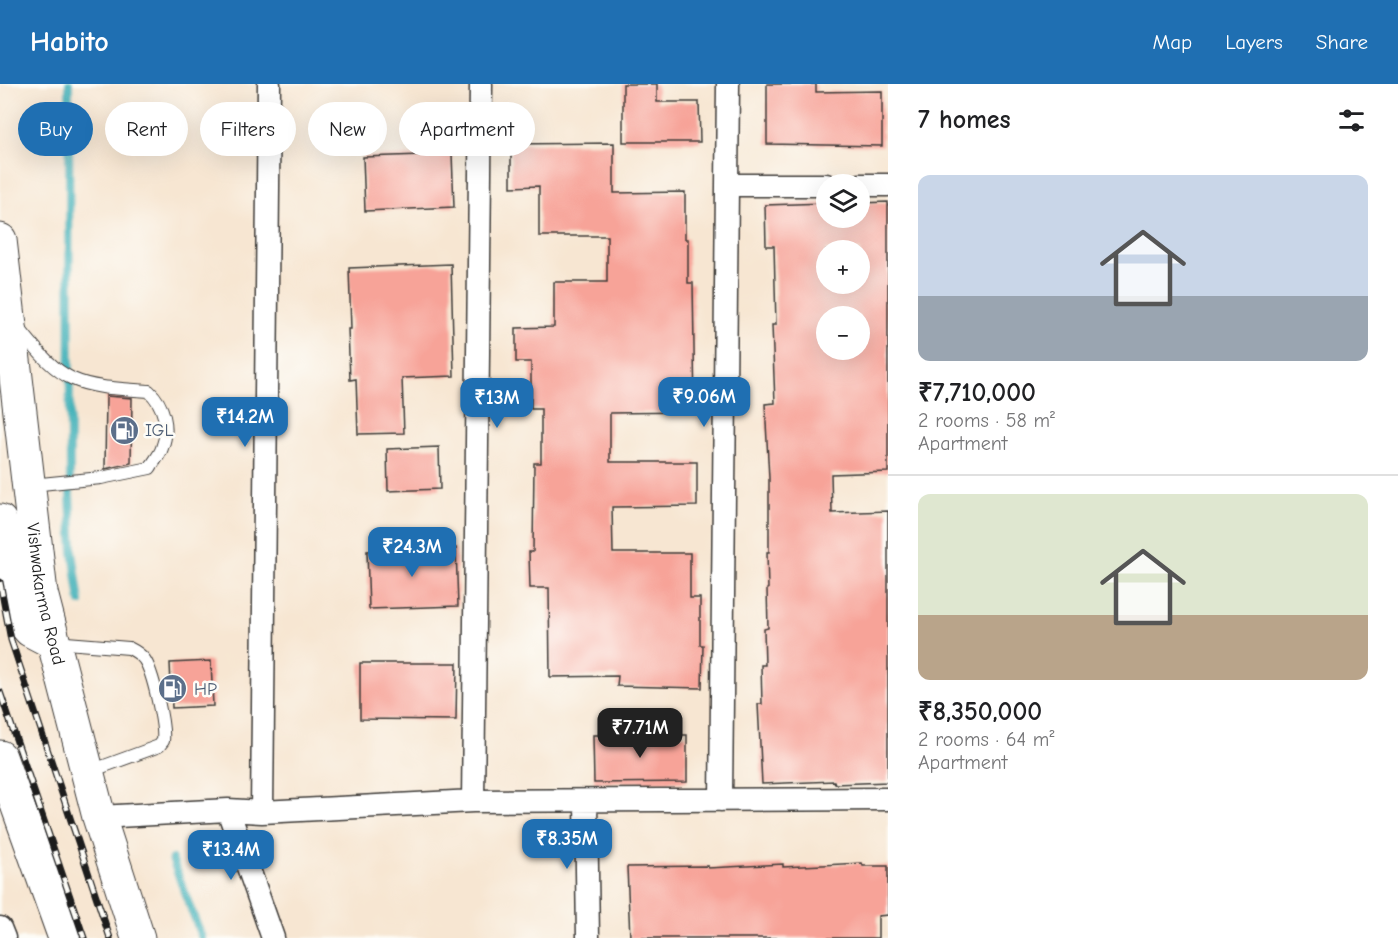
<!DOCTYPE html>
<meta charset="utf-8">
<style>
body{margin:0;font-family:"Comic Neue",sans-serif;background:#f2f2f2;color:#202124;height:100vh;display:flex;flex-direction:column;font-size:22px;white-space:nowrap}
*{box-sizing:border-box;margin:0}
p{font-size:20px;color:#757577}
.icon{flex:none;width:33px;height:33px;fill:none;stroke:currentColor;stroke-width:2;stroke-linecap:round;stroke-linejoin:round}
.map{position:relative;flex:1;overflow:hidden}
.drawer{display:flex;flex-direction:column;background:#fff;width:510px}
.drawer>*{flex:none}
.top-card{position:absolute;left:18px;top:18px;width:570px;height:54px;display:flex;gap:12px}
.tools{position:absolute;left:816px;top:90px;display:grid;gap:12px}
.tools a{display:grid;place-items:center;width:54px;height:54px;border-radius:50%;background:#fff;box-shadow:0 6px 24px #0002;font-size:30px}
.price{position:absolute;translate:-50% -51px;padding:0 14px;border-radius:12px;background:#1f6fb2;color:#fff;font-size:20px;line-height:39px;filter:drop-shadow(0 2px 3px #0008)}
.price::after{content:'';position:absolute;left:50%;top:36px;width:18px;height:14px;margin-left:-9px;background:inherit;clip-path:polygon(0 0,100% 0,50% 100%)}
.price.current{background:#222;color:#fff}
ul{padding:0;list-style:none}
li{display:grid;align-content:center;gap:12px;height:318px;padding:0 30px}
li+li{border-top:2px solid #e0e0e0}
li span{display:grid;place-items:center;height:186px;border-radius:12px;color:#555}
li>.icon{margin-inline-start:auto}
span .icon{width:108px;height:108px;fill:#fffc;stroke-width:1}
li b{font-size:26px}
h2{display:flex;justify-content:space-between;align-items:center;height:72px;padding:0 30px;font-size:26px}
.tag{padding:0 21px;border-radius:27px;background:#fff;box-shadow:0 6px 24px #0002;font-size:21px;line-height:54px}
.tag.current{background:#1f6fb2;color:#fff}
header{display:flex;align-items:center;gap:36px;box-sizing:border-box;height:84px;padding:0 30px;background:#1f6fb2;color:#fff}
header strong{font-size:28px}
nav{display:flex;gap:33px;margin-inline-start:auto;font-size:21px}
main{display:flex;flex:1;min-height:0}
.map>svg:first-child{display:block}
</style>
<header>
<strong>Habito</strong>
<nav><a>Map</a><a>Layers</a><a>Share</a></nav>
</header>
<main>
<div class="map">
<svg width="888" height="854" viewBox="0 0 888 854">
<rect width="100%" height="100%" fill="#fdfcf7"/>
<filter id="ink" filterUnits="userSpaceOnUse"><feTurbulence type="fractalNoise" baseFrequency=".0167" numOctaves="2"/><feDisplacementMap in="SourceGraphic" scale="12" xChannelSelector="R" yChannelSelector="G"/><feConvolveMatrix kernelMatrix="1 2 1 2 8 2 1 2 1" color-interpolation-filters="sRGB"/></filter>
<filter id="wash" filterUnits="userSpaceOnUse"><feTurbulence type="fractalNoise" baseFrequency=".008" numOctaves="4" result="noise"/><feDisplacementMap in="SourceGraphic" scale="24" xChannelSelector="R" yChannelSelector="G"/><feGaussianBlur stdDeviation="1.35" result="paint"/><feColorMatrix in="noise" values="0 0 0 0 0 0 0 0 0 0 0 0 0 0 0 0 0 1.4 0 .05"/><feComposite in="paint" operator="in"/></filter>
<g filter="url(#wash)">
<rect width="100%" height="100%" fill="#f7e6d2"/>
<g fill="none" stroke-linecap="round" stroke-linejoin="round">
<path stroke="#3fb0b8" stroke-width="8" d="M69,0L70,411L73,468L80,518
M172,775L202,854"/>
</g>
<g id="blocks">
<path fill="#f7a398" fill-rule="evenodd" d="M623,0H657V18H699L700,58H623Z
M767,0H816V8L882,7V62L767,60Z
M614,59V109L685,108V155H688V199H693L695,328L610,329V378H697V422L612,423L613,469H690V514H700V561H703L702,604L617,602L618,592L550,593L549,504H530L529,468H533L534,379H541V325H531V278H516V244L554,243V198H607V152H539V102L511,103V60Z
M452,70L454,123L365,127L363,73Z
M888,118V388L831,390L832,429L888,427V698L835,700L834,697L762,700L758,620H762L761,581H765L764,545L768,544L767,505H768L767,468H769V394L765,320L775,319L772,241H776L774,162H766L765,121L826,119V134H860V119ZM826,166H860V200H826ZM826,232H860V266H826Z
M451,180L454,292L402,294L404,349L358,350L356,295L350,296L348,245H351L349,184Z
M106,312L132,314L131,379L105,385Z
M439,363L440,405L388,407L387,365Z
M456,464L458,522L369,525L367,467Z
M211,577L213,622L172,624L170,579Z
M360,579H457L456,636L360,635Z
M593,651H687V698L594,699Z
M862,779L863,782H888V831L878,832V854H630L627,783L708,782V784L783,780V783Z"/>
</g>
</g>
<g filter="url(#ink)">
<use href="#blocks" fill-opacity="0" stroke="#3d3a37" stroke-width="1.5"/>
<g fill="none" stroke-linecap="round" stroke-linejoin="round">
<defs>
<path id="lane" d="M18,243C64,302 76,302 149,307C164,321 170,344 162,364C160,371 154,377 150,384L101,394L31,401
M54,558L129,564C135,567 140,570 144,575C153,587 165,642 163,657L159,662L88,688"/>
<path id="street" d="M727,101H826
M860,101H888
M721,716L728,0
M473,717L481,0
M586,718L588,854
M228,726L273,854
M262,728L269,0
M99,733L228,726L262,728L473,717L888,715
M0,844L4,854"/>
<g id="secondary">
<path id="s1" d="M0,156L41,509L99,733L138,854"/>
<path d="M0,437L24,539L30,546L53,558"/>
<path d="M0,673L65,854"/>
</g>
</defs>
<use href="#lane" stroke="#3d3a37" stroke-width="14"/>
<use href="#street" stroke="#3d3a37" stroke-width="25"/>
<use href="#secondary" stroke="#3d3a37" stroke-width="35"/>
<use href="#lane" stroke="#fff" stroke-width="12"/>
<use href="#street" stroke="#fff" stroke-width="22"/>
<use href="#secondary" stroke="#fff" stroke-width="33"/>
<defs>
<path id="rail" d="M0,498L11,556L110,854
M0,608L84,854"/>
</defs>
<use href="#rail" stroke="#1c1c1c" stroke-width="7"/>
<use href="#rail" stroke="#fdfcf7" stroke-width="4.5" stroke-dasharray="14" stroke-linecap="butt"/>
</g>
</g>
<defs>
<symbol id="fuel-disc" viewBox="-11 -11 22 22"><circle r="9.5" fill="#5c6f8a" stroke="#fdfcf7"/><path d="M-5.5-6h7V0h2V4h1.3V-2.5L3-4.5l.8-.8L6-3V5H2.5V1h-1V6h-7ZM-4.2-4.7v3.2H.2V-4.7Z" fill="#fff"/></symbol>
</defs>
<g fill-rule="evenodd">
<use href="#fuel-disc" x="108" y="330" width="33" height="33"/>
<use href="#fuel-disc" x="156" y="588" width="33" height="33"/>
</g>
<g text-anchor="middle" dominant-baseline="central" stroke-width="5" stroke-linejoin="round" paint-order="stroke">
<g font-size="18" fill="#4e5e75" stroke="#fdfcf7" text-anchor="start">
<text x="145" y="346">IGL</text>
<text x="194" y="605">HP</text>
</g>
<g font-size="18" fill="#1c1c1c" stroke="#fdfcf7">
<text stroke="none"><textPath href="#s1" startOffset="357">Vishwakarma Road</textPath></text>
</g>
</g>
</svg>
<div class="tools">
<a><svg class="icon" aria-label="layers" viewBox="0 0 24 24"><path d="M12 4l9 5-9 5-9-5zM3 14l9 5 9-5"/></svg></a>
<a>+</a>
<a>−</a>
</div>
<b class="price" style="left:704px;top:344px">₹9.06M</b>
<b class="price" style="left:497px;top:345px">₹13M</b>
<b class="price" style="left:245px;top:364px">₹14.2M</b>
<b class="price" style="left:412px;top:494px">₹24.3M</b>
<b class="price current" style="left:640px;top:675px">₹7.71M</b>
<b class="price" style="left:567px;top:786px">₹8.35M</b>
<b class="price" style="left:231px;top:797px">₹13.4M</b>
<div class="top-card">
<a class="tag current">Buy</a>
<a class="tag">Rent</a>
<a class="tag">Filters</a>
<a class="tag">New</a>
<a class="tag">Apartment</a>
</div>
</div>
<section class="drawer">
<h2>7 homes<svg class="icon" aria-label="filters" viewBox="0 0 24 24"><path d="M4 7h16M4 17h16"/><circle cx="9" cy="7" r="2"/><circle cx="15" cy="17" r="2"/></svg></h2>
<ul>
<li><span style="background:linear-gradient(#c9d6e8 65%,#9aa5b1 0)"><svg class="icon" aria-label="home" viewBox="0 0 24 24"><path d="M3 11l9-7 9 7M6 9v11h12V9"/></svg></span><div><b>₹7,710,000</b><p>2 rooms · 58 m²</p><p>Apartment</p></div></li>
<li><span style="background:linear-gradient(#dfe7d0 65%,#b9a48a 0)"><svg class="icon" aria-label="home" viewBox="0 0 24 24"><path d="M3 11l9-7 9 7M6 9v11h12V9"/></svg></span><div><b>₹8,350,000</b><p>2 rooms · 64 m²</p><p>Apartment</p></div></li>
</ul>
</section>
</main>
